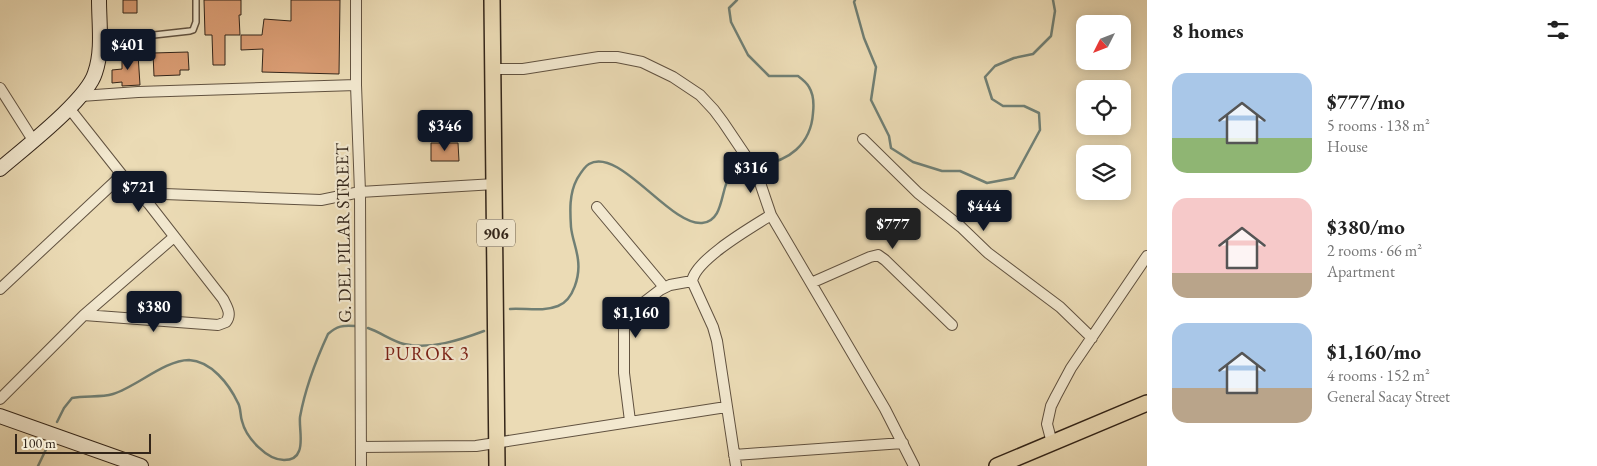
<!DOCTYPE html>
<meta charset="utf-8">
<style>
body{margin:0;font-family:"EB Garamond",serif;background:#f6f6f6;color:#222;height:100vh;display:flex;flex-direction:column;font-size:19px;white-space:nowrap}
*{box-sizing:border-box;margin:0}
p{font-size:16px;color:#767676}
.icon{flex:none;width:28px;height:28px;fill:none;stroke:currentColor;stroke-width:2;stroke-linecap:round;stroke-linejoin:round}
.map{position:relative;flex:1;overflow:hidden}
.details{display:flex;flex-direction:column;background:#fff;width:450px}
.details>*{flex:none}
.needle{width:32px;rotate:228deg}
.tools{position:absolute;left:1076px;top:15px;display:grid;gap:10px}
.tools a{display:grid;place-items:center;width:55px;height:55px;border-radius:10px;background:#fff;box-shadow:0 2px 12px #0003;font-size:25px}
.scale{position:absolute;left:15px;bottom:12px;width:136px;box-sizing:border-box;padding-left:5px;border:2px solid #332519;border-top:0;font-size:14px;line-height:18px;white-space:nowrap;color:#332519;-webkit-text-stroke:4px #f2e8cf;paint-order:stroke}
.price{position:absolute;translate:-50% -42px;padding:0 11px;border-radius:5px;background:#111827;color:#fff;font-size:16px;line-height:32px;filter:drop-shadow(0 1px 2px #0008)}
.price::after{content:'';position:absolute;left:50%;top:30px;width:15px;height:11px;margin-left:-8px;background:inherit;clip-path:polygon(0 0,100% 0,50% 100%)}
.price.on{background:#222;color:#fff}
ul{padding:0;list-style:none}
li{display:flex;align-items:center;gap:15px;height:125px;padding:0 25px}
li span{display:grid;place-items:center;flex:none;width:140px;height:100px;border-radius:15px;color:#555}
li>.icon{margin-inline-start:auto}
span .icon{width:60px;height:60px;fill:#fffc;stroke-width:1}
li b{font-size:21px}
h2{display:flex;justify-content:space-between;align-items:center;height:60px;padding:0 25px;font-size:21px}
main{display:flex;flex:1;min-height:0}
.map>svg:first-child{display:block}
</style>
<main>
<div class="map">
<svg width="1147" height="466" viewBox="0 0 1147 466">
<rect width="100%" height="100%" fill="#ebdbb5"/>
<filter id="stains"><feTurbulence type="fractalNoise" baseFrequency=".004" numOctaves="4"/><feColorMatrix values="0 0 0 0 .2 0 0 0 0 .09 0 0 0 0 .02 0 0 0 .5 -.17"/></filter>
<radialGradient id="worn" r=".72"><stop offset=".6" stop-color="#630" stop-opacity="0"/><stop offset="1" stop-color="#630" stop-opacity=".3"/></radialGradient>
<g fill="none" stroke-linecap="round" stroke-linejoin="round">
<path stroke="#707f74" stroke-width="2.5" d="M737,0L729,8L731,22L748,55L769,76H798C802,79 807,83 809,87C814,95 814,104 813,113C811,144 788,163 759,164
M855,0L854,2L864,38L876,67L871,100L889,136L891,148L913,162L942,171H960L987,183L1014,178L1040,130L1039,113L1024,106H1003L992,99L985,77L995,66L1014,58L1033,54L1051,36L1055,11L1053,0
M510,309C526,308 543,312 558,306C574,300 580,275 578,260C577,249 572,238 571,227C570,211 569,194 577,179C580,174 584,167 589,164C619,146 670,226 702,223C725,221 720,187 731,174C736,169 742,167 748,164
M368,328C380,332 392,341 404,344C430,350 460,340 484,331
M57,422L64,408L72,398C85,395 100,398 113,394C136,387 165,360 189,360C211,361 229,384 238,403C241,408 240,415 242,421C246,438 267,460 284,460C291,460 297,457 299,451C303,442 299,427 300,417C305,389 316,360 328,334C337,326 343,325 355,326
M38,466L50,441"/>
</g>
<path fill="#d89b72" stroke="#332519" d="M123,0H137V13H123Z
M204,0H241V15H239L240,35H225V65H213L212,35H205Z
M291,0H340L339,74L262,72L263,49L241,50V35H262L264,19L291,21Z
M188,52L189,70H180V75L154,76L153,53Z
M122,54H138L140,85L122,86V82L112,83V70L122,69Z
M431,143H458L459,161H431Z"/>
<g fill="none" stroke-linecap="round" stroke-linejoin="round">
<defs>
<path id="lane" d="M100,41L190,31L193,30L196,22V0"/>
<path id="street" d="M356,0V85L360,192L361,466
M493,69H523L599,57H617L642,62L673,77L700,95L714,110L723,122L756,171L771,215L885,409L914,466
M0,88L33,140
M81,96L138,92L356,85
M69,108L122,175L149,204L223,299C227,307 232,314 226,322L218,325L84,315
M863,139L918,193L961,227L988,253L1060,307L1092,338
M138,193L321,200L360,192L495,184
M597,207L664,287
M811,283L870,257L878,255L885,260L952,325
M0,289L122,175
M0,399L84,315L174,237
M630,421L624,373V320L630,313L660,290L670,285L692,281
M1052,443L1047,424L1051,406L1056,396L1071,368L1147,256
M361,447L476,446L726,407
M734,455L903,443
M736,466L717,341L713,327L692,281C696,259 752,227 771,215"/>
<path id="secondary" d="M0,169C23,149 87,100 95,73C103,51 99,24 99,0
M0,416L141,466"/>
<path id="primary" d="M492,0L497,466
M997,466L1147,403"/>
</defs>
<use href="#lane" stroke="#615240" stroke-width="8"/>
<use href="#street" stroke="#615240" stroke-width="12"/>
<use href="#secondary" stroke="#332519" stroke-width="16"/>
<use href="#primary" stroke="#332519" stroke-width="18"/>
<use href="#lane" stroke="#f2e8cf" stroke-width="5"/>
<use href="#street" stroke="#f2e8cf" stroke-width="10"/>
<use href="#secondary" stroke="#f2e8cf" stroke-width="14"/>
<use href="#primary" stroke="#ebdbb5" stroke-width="15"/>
</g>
<g text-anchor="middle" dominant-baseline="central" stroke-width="4.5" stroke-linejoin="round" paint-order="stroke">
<rect fill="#f2e8cf" stroke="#6c6050" stroke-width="1" x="477" y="219.5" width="38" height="27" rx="4"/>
<g font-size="16" font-weight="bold" fill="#332519">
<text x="496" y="233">906</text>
</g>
<g font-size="18" fill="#332519" stroke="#f2e8cf">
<text transform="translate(343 233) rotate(-91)">G. DEL PILAR STREET</text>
</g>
<g font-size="19" letter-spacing="1" fill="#7a1f14" stroke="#f2e8cf">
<text x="427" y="353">PUROK 3</text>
</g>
</g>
<rect width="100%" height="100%" filter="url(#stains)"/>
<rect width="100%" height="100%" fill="url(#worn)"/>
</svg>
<div class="tools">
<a><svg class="needle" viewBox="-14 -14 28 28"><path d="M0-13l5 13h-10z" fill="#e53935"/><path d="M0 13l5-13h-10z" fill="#767676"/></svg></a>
<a><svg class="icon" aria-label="locate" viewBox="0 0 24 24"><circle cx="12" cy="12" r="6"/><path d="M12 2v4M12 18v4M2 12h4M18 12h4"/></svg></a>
<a><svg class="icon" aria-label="layers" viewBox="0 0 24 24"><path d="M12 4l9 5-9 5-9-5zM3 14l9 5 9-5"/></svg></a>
</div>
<div class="scale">100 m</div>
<b class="price" style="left:128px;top:71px">$401</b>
<b class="price" style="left:445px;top:152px">$346</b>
<b class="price" style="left:751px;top:194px">$316</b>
<b class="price" style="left:139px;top:213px">$721</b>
<b class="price" style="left:984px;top:232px">$444</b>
<b class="price on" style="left:893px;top:250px">$777</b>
<b class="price" style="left:154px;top:333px">$380</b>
<b class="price" style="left:636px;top:339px">$1,160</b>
</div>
<section class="details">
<h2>8 homes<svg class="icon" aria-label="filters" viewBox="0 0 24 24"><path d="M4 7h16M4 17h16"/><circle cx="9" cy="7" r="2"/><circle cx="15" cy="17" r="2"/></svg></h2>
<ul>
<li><span style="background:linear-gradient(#a9c7e8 65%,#8fb573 0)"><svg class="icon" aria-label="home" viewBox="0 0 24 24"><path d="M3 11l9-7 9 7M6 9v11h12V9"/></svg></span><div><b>$777/mo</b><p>5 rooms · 138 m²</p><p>House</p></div></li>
<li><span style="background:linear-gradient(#f6c9c9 75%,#b9a48a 0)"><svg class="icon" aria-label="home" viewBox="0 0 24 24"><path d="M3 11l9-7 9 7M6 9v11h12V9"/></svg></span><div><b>$380/mo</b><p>2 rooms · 66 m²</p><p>Apartment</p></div></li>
<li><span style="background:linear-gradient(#a9c7e8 65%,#b9a48a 0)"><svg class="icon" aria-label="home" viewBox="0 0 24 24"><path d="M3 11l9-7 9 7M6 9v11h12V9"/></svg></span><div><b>$1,160/mo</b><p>4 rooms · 152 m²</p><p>General Sacay Street</p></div></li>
</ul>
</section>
</main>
